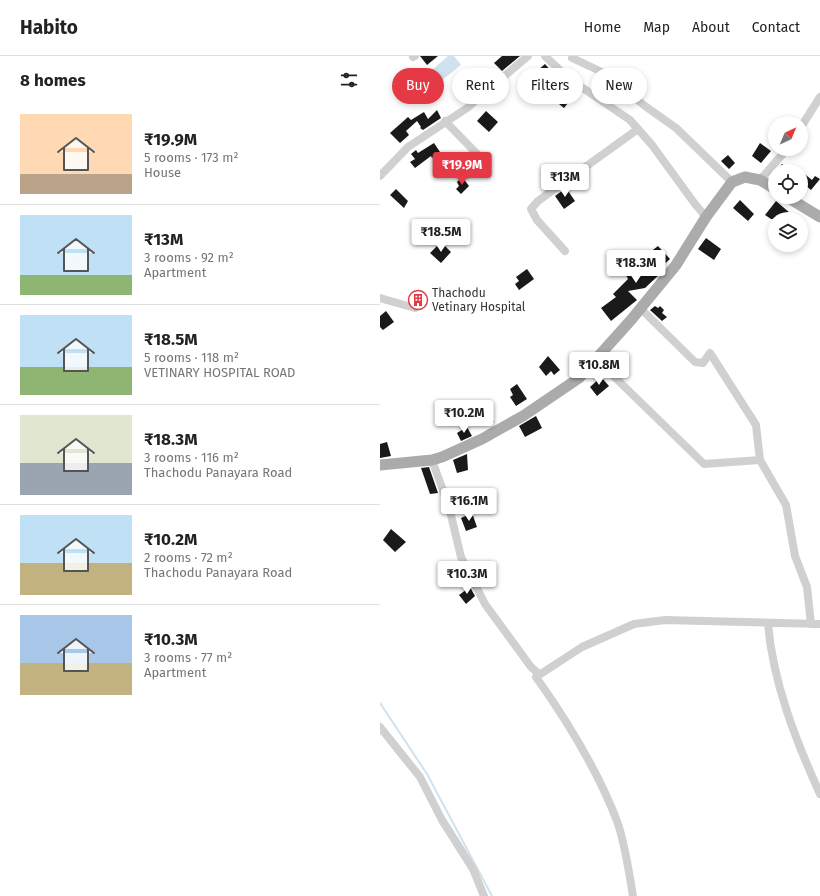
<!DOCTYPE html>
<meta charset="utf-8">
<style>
body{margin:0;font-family:"Fira Sans",sans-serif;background:#f6f6f6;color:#222;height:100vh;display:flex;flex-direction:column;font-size:15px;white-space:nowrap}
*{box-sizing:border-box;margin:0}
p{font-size:13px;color:#767676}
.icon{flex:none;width:22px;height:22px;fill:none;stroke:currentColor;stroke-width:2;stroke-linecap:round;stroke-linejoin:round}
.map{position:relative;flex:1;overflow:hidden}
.side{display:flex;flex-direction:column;background:#fff;width:380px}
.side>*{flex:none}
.banner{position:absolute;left:12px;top:12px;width:368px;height:36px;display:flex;gap:8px}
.needle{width:26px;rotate:44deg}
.buttons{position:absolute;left:388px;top:60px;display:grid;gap:8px}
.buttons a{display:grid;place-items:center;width:40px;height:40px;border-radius:50%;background:#fff;box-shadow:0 2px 6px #0003;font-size:20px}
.price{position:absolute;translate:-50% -34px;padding:0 9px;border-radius:4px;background:#fff;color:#222;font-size:13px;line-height:26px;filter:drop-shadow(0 1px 2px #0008)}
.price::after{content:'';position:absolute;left:50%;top:24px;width:12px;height:9px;margin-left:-6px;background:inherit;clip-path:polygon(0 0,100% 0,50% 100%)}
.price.current{background:#e63946;color:#fff}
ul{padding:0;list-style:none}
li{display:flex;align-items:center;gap:12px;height:100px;padding:0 20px}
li+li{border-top:1px solid #e0e0e0}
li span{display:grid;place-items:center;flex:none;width:112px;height:80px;border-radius:0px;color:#555}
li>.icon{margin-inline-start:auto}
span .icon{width:48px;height:48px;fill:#fffc;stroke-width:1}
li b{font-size:17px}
h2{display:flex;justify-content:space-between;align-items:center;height:48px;padding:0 20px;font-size:17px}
.pill{padding:0 14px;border-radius:18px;background:#fff;box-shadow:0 2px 6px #0003;font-size:14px;line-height:36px}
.pill.current{background:#e63946;color:#fff}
header{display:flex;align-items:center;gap:24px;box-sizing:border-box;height:56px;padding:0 20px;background:#fff;border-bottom:1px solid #e0e0e0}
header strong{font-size:19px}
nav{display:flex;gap:22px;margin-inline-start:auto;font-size:14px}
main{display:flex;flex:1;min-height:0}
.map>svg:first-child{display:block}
</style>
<header>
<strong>Habito</strong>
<nav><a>Home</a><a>Map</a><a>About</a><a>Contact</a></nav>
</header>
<main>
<section class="side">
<h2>8 homes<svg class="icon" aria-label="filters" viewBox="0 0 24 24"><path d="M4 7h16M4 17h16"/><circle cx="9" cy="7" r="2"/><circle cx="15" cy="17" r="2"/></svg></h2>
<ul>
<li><span style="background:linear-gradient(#ffd9b3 75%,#b9a48a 0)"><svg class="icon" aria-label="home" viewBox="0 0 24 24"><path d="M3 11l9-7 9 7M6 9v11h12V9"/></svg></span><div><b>₹19.9M</b><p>5 rooms · 173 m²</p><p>House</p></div></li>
<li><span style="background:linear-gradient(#bfe0f5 75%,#8fb573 0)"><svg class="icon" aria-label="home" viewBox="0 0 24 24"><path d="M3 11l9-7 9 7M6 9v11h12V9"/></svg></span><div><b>₹13M</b><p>3 rooms · 92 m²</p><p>Apartment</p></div></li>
<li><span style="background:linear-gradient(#bfe0f5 65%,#8fb573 0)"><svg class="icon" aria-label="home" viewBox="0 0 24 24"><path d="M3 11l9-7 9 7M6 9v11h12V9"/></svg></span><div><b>₹18.5M</b><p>5 rooms · 118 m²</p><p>VETINARY HOSPITAL ROAD</p></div></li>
<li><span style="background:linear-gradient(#dfe7d0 60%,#9aa5b1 0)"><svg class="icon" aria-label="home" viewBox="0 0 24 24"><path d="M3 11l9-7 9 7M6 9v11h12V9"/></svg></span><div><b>₹18.3M</b><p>3 rooms · 116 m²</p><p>Thachodu Panayara Road</p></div></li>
<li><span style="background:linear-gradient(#bfe0f5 60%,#c2b280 0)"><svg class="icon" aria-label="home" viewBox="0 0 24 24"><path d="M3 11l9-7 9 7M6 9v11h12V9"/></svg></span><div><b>₹10.2M</b><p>2 rooms · 72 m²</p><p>Thachodu Panayara Road</p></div></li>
<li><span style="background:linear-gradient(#a9c7e8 60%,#c2b280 0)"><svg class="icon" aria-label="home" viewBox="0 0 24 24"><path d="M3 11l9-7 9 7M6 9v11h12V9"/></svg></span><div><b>₹10.3M</b><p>3 rooms · 77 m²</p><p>Apartment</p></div></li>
</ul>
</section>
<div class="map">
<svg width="440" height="840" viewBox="0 0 440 840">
<rect width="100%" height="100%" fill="#fff"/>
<path fill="#cfe2ee" d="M68,0H74L81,9L61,25L52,14Z"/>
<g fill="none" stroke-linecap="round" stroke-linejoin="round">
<path stroke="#cfe2ee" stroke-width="2" d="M0,647L47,718L112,840"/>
</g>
<path fill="#1a1a1a" d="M40,0H58L47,9Z
M122,0H140L122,15L114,7Z
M165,8L174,18L158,31L150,21Z
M98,15L108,25L97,36L95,34L84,44L75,36Z
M182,34L192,42L184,52L174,44Z
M57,54L61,62L43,74L40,72L41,71L37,65L26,75L29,79L20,87L10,77L28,61L31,64L44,56L48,63Z
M106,55L118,66L109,76L97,65Z
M54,87L60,96L52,102L51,100L35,112L30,106L35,103L31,98L36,94L38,97Z
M380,87L391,95L381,107L372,100Z
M348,99L355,107L349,113L341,105Z
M402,108L411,115H396Z
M421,115L432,124L435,120L440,123L431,134L421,126Z
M82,121L89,130L81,138L76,133L79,130L77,126Z
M186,132L195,145L184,153L175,140Z
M16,133L28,145L24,152L10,139Z
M360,144L374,158L368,165L353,152Z
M396,145L410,157L418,163H391L385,159Z
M326,182L341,193L334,204L318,193Z
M61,186L71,196L61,207L50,197Z
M278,190L290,203L278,214L281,217L265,232L248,235L257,244L231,265L221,252L236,241L233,238L248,223L245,217L257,211L259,215L273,201L269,197Z
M147,213L154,223L139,234L135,228L139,225L136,221Z
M35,239L44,241L42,249L33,246Z
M275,250L278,252L280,250L284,254L282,257L287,261L282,265L270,254Z
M6,255L14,266L3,274L0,271V260Z
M168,300L180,314L174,319L171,315L166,320L159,311Z
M221,321L229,330L217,340L210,331Z
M137,328L147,343L136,350L130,341L133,339L130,333Z
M105,351L114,366L107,370L97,356Z
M156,360L162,372L145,381L139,370Z
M87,371L92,380L81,385L77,377Z
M7,386L11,400L0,402V388Z
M87,398L88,414L77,417L73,404Z
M49,411L58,437L50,438L41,412Z
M92,457L97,471L86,475L81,462Z
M11,473L26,486L15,496L3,484Z
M90,531L95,540L86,548L79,539Z"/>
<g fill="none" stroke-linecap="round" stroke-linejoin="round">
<path stroke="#d0d0d0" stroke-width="8" d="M165,0L188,22L250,64L272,89L315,148L326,161
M33,1L35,0
M192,2L224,17L265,50L296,72L352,126
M65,65L102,103L87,119
M421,71L440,41
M0,120L28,91L87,52L148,0
M380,124L407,93
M185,195L157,164L151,153L158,145L258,73
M0,242L35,252
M260,252L315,306L323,307L330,297L376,369L380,404L406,449L415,500L427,531L431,568
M216,303L324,408L380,404
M52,404L69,451L81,501L105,548L151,611L159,618
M388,568C393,627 416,685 440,738
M0,671L40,721L62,764L93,813L104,840
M253,840C249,817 245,787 237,765C217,713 188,666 156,621L202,591L254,568L285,564L440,568"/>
<path stroke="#ababab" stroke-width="11" d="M407,141L440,161
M0,409L52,404L62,401L102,383L143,360L199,322L251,264L296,209L326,161L352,126L365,121L380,124L395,133"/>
</g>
<defs>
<symbol id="building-ring" viewBox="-11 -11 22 22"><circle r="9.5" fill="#fff" stroke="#e63946" stroke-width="1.5"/><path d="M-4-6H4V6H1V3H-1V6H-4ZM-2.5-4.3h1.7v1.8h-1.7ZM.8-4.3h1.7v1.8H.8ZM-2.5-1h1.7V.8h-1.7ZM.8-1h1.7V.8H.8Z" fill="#e63946"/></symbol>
</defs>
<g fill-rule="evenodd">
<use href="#building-ring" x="27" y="233" width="22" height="22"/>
</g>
<g text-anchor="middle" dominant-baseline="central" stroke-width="4" stroke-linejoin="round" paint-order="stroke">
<g font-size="12" fill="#333" stroke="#fff" text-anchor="start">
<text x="52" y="237">Thachodu<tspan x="52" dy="14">Vetinary Hospital</tspan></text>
</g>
</g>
</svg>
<div class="buttons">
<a><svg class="needle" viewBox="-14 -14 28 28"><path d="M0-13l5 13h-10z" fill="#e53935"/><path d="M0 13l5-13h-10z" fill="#767676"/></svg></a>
<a><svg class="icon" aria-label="locate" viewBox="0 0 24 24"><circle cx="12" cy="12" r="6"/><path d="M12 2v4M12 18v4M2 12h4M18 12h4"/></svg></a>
<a><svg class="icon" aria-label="layers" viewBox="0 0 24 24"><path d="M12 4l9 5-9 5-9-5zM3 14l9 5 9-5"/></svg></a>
</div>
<b class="price current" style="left:82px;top:130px">₹19.9M</b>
<b class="price" style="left:185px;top:142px">₹13M</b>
<b class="price" style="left:61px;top:197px">₹18.5M</b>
<b class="price" style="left:256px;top:228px">₹18.3M</b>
<b class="price" style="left:219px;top:330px">₹10.8M</b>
<b class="price" style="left:84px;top:378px">₹10.2M</b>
<b class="price" style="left:89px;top:466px">₹16.1M</b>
<b class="price" style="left:87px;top:539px">₹10.3M</b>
<div class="banner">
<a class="pill current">Buy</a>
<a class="pill">Rent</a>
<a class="pill">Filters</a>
<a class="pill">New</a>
</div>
</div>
</main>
